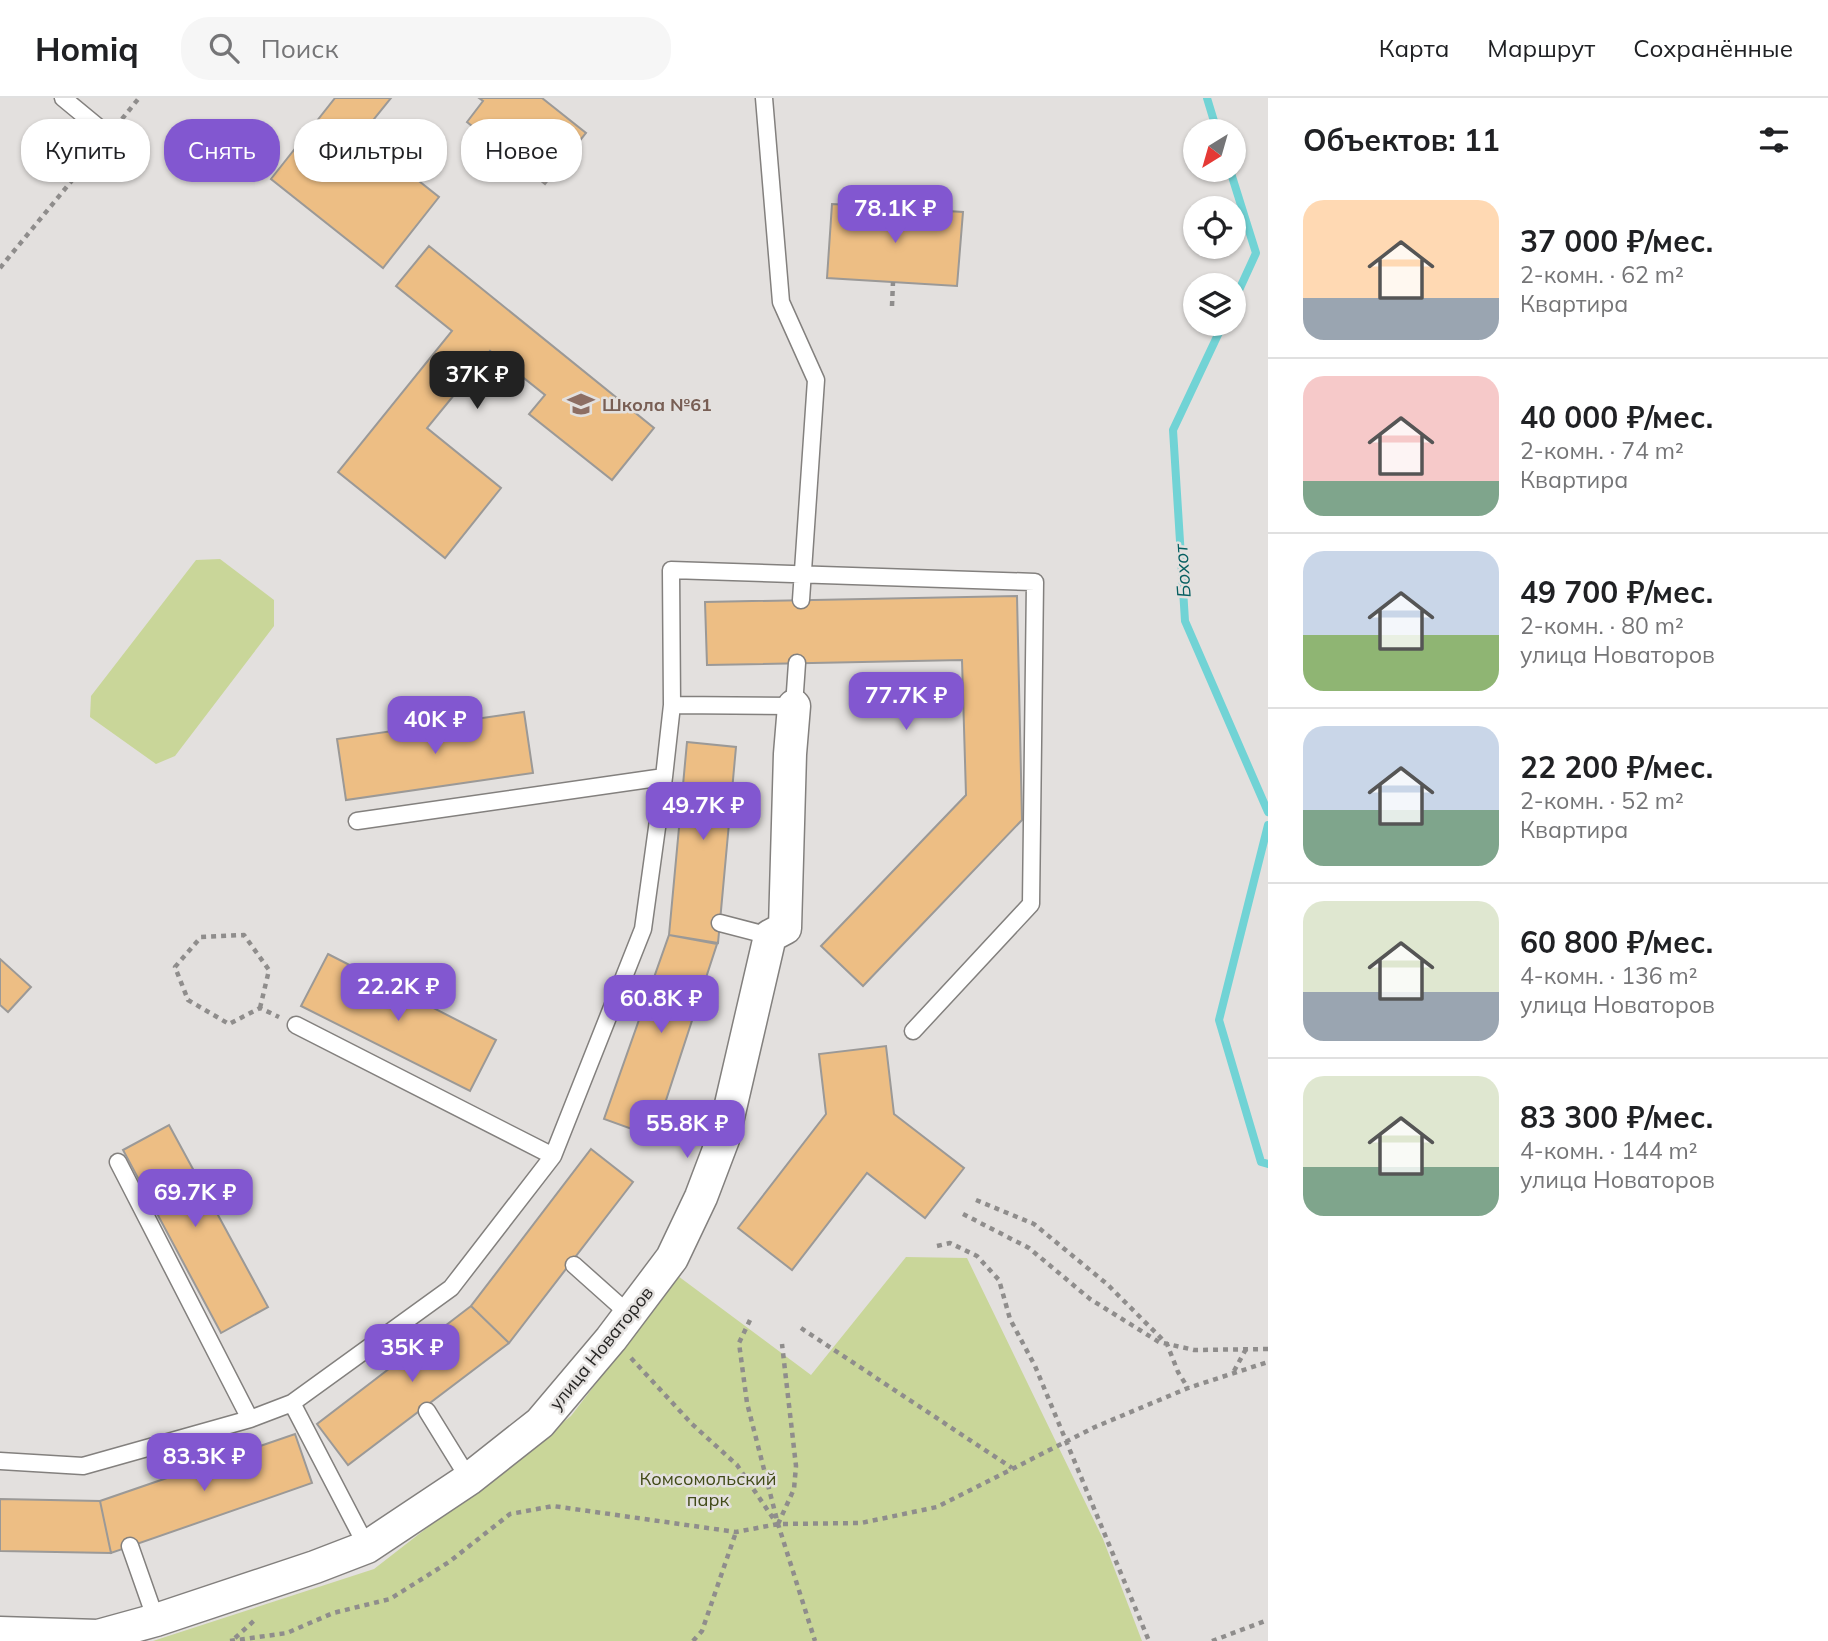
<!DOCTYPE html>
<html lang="ru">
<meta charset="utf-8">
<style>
body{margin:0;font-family:Mulish,sans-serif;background:#f6f6f6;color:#202124;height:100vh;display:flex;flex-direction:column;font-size:26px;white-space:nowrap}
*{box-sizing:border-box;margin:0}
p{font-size:23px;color:#757577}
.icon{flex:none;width:38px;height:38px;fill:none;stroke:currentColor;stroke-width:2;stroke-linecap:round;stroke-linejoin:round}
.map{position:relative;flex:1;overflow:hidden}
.panel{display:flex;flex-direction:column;background:#fff;width:560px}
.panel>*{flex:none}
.guide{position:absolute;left:21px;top:21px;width:665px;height:63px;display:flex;gap:14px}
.needle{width:46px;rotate:217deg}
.buttons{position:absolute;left:1183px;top:21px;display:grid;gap:14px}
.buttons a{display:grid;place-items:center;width:63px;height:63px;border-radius:50%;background:#fff;box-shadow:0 2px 5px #0004;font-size:35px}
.price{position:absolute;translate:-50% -60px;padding:0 16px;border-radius:14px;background:#8257d0;color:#fff;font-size:23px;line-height:46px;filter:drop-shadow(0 2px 4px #0008)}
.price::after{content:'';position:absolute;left:50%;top:42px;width:21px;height:16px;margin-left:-10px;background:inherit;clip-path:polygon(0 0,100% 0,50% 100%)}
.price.on{background:#222;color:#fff}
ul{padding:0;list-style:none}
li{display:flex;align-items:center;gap:21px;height:175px;padding:0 35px}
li+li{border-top:2px solid #e0e0e0}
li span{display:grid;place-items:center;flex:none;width:196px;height:140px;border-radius:21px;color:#555}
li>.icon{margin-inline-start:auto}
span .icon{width:84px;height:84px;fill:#fffc;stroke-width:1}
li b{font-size:30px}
h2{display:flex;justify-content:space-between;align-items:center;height:84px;padding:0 35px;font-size:30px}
.chip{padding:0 24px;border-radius:28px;background:#fff;box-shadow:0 2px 5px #0004;font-size:24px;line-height:63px}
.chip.on{background:#8257d0;color:#fff}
header{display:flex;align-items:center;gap:42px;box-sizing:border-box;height:98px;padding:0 35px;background:#fff;border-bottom:2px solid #e0e0e0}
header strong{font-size:33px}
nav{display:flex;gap:38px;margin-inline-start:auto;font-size:24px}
.search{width:490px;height:63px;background:#f6f6f6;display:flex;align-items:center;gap:18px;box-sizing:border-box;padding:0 24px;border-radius:28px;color:#757577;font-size:26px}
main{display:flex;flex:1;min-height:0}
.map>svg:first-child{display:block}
</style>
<header>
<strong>Homiq</strong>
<div class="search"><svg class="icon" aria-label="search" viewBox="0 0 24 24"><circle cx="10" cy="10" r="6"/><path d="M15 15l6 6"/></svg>Поиск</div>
<nav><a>Карта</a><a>Маршрут</a><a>Сохранённые</a></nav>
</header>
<main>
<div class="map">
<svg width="1268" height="1543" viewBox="0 0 1268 1543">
<rect width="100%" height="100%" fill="#e3e0de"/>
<path fill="#c9d699" d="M220,461L274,502V528L175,658L156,666L90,619L91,598L196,462Z
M906,1159L967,1160L1103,1441L1142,1543H153L374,1471L571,1318L678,1178L811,1277Z"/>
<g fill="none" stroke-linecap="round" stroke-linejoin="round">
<path stroke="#71d3d5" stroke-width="8" d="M1207,0L1217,33
M1230,72L1256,155L1234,203
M1223,226L1173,332L1185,523L1268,714
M1268,727L1219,922L1261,1064L1268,1066"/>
</g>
<path fill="#edbe84" stroke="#9b9997" stroke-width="2" d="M335,0H391L361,37L439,99L383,170L271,81Z
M479,0H542L586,35L545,86L467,24L483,3Z
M832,106L963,114L957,188L827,180Z
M429,148L654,330L612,382L529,316L545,297L490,253L427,330L501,390L445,460L338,374L452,233L396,188Z
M1017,498L1022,722L863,888L821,848L966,697L962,562L707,567L705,504Z
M524,614L533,675L346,702L337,641Z
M687,644L736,649L718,845L669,837Z
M669,837L717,846L654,1039L604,1021Z
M328,856L496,942L470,993L301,908Z
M0,861L31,889L8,914L0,907Z
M886,948L894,1016L964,1070L925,1120L867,1075L792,1172L738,1130L826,1016L819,956Z
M169,1027L268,1209L221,1235L123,1052Z
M591,1051L633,1084L509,1245L471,1208Z
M471,1208L509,1245L348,1367L317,1326Z
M295,1336L312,1385L111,1455L100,1403Z
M0,1401L100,1403L111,1455L0,1453Z"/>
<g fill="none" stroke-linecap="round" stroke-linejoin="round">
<defs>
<path id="lane" d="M63,0L109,38
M764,0L781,204L816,282L801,502
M672,607L794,608L797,565
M357,723L664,679L672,607L671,472L1035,484L1031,806L913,933
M720,825L770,838
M659,1023L723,1041
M553,1058L643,831L664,679
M118,1064L250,1321L292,1305L367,1449
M574,1167L630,1217
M292,1305L451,1190L553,1058L296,927
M427,1313L469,1381
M0,1363L83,1368L250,1321
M130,1448L156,1522"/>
<path id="street" d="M0,1535L98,1538L156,1522L315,1469L367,1449L469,1381L540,1325L611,1241L672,1160L701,1099L723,1041L770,838L785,830L790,656L794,608"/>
</defs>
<use href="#lane" stroke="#83807e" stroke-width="19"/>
<use href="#street" stroke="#83807e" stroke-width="35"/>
<path stroke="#8f8d8c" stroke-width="4.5" stroke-dasharray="5 5" stroke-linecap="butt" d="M122,21L139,0
M0,170L97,52
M892,208L893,184
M260,910L269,872L244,837L201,839L175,869L188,902L229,926L260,910L279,919
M976,1102L1034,1126L1107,1186L1167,1246L1178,1274L1188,1290
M963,1116L1029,1150L1090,1201L1159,1244L1194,1252L1268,1251
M937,1148L950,1145L977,1158L999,1182L1010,1221L1035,1268L1149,1543
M750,1222L739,1245L747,1305L778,1426L815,1543
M801,1230L1012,1370
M631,1260L692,1326L737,1367L775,1423
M1234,1273L1246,1251
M778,1426L794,1391L796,1368L782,1246
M235,1540L257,1520
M230,1543L287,1535L333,1515L390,1501L449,1464L510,1416L553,1408L736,1434L778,1426L861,1425L937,1409L1095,1329L1188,1290L1268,1264
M693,1543L702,1533L736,1434
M1212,1543L1268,1522"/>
<use href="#lane" stroke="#fff" stroke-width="16"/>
<use href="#street" stroke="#fff" stroke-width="32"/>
</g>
<defs>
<symbol id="school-bare" viewBox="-9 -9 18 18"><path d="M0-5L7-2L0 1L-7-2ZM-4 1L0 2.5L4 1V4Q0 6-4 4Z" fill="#8d6e63" stroke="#e3e0de" stroke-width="2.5" paint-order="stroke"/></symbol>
</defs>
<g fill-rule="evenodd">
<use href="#school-bare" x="562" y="287" width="38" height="38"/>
</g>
<g text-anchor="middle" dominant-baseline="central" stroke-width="5" stroke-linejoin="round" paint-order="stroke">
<g font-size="18" font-weight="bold" fill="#785e54" stroke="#e3e0de" text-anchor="start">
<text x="602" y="306">Школа №61</text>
</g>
<g font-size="18" fill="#252423" stroke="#e3e0de">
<text transform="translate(601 1250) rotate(-51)">улица Новаторов</text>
</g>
<g font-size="18" fill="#424b18" stroke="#e3e0de">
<text x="708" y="1380">Комсомольский<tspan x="708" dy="21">парк</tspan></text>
</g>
<g font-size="19" font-style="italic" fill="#065f61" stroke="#e3e0de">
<text transform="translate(1182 473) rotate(-94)">Бохот</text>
</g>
</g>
</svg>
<div class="buttons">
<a><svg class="needle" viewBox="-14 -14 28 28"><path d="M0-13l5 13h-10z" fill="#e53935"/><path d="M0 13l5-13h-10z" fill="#757577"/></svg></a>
<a><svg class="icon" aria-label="locate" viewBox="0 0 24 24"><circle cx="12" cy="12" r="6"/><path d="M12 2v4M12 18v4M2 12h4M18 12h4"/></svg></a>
<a><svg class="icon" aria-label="layers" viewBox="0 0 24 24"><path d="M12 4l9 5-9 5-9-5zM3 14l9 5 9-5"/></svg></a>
</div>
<b class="price" style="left:895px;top:147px">78.1K ₽</b>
<b class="price on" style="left:477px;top:313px">37K ₽</b>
<b class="price" style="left:906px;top:634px">77.7K ₽</b>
<b class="price" style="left:435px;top:658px">40K ₽</b>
<b class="price" style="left:703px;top:744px">49.7K ₽</b>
<b class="price" style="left:398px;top:925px">22.2K ₽</b>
<b class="price" style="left:661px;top:937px">60.8K ₽</b>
<b class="price" style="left:687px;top:1062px">55.8K ₽</b>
<b class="price" style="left:195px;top:1131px">69.7K ₽</b>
<b class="price" style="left:412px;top:1286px">35K ₽</b>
<b class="price" style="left:204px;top:1395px">83.3K ₽</b>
<div class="guide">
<a class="chip">Купить</a>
<a class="chip on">Снять</a>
<a class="chip">Фильтры</a>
<a class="chip">Новое</a>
</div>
</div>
<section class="panel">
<h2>Объектов: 11<svg class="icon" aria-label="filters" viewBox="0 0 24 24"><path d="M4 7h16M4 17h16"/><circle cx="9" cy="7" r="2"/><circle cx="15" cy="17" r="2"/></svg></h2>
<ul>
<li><span style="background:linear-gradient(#ffd9b3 70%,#9aa5b1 0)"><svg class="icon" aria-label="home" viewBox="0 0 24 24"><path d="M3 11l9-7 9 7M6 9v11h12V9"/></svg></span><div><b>37 000 ₽/мес.</b><p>2-комн. · 62 m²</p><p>Квартира</p></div></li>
<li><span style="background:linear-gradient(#f6c9c9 75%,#7fa58c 0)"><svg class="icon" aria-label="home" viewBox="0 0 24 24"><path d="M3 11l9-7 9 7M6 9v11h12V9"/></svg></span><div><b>40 000 ₽/мес.</b><p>2-комн. · 74 m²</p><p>Квартира</p></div></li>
<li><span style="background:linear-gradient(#c9d6e8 60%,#8fb573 0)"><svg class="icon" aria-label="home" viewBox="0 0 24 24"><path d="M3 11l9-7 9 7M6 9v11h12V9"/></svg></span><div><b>49 700 ₽/мес.</b><p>2-комн. · 80 m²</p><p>улица Новаторов</p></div></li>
<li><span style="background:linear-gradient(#c9d6e8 60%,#7fa58c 0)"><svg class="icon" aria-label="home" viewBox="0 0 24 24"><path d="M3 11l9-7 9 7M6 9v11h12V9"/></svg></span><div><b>22 200 ₽/мес.</b><p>2-комн. · 52 m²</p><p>Квартира</p></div></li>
<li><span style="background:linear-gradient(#dfe7d0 65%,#9aa5b1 0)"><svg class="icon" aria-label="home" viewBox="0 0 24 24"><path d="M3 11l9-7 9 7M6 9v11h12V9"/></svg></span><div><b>60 800 ₽/мес.</b><p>4-комн. · 136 m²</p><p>улица Новаторов</p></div></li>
<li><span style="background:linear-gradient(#dfe7d0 65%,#7fa58c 0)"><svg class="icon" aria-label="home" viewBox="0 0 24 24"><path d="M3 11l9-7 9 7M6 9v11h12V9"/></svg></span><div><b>83 300 ₽/мес.</b><p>4-комн. · 144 m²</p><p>улица Новаторов</p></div></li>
</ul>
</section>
</main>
